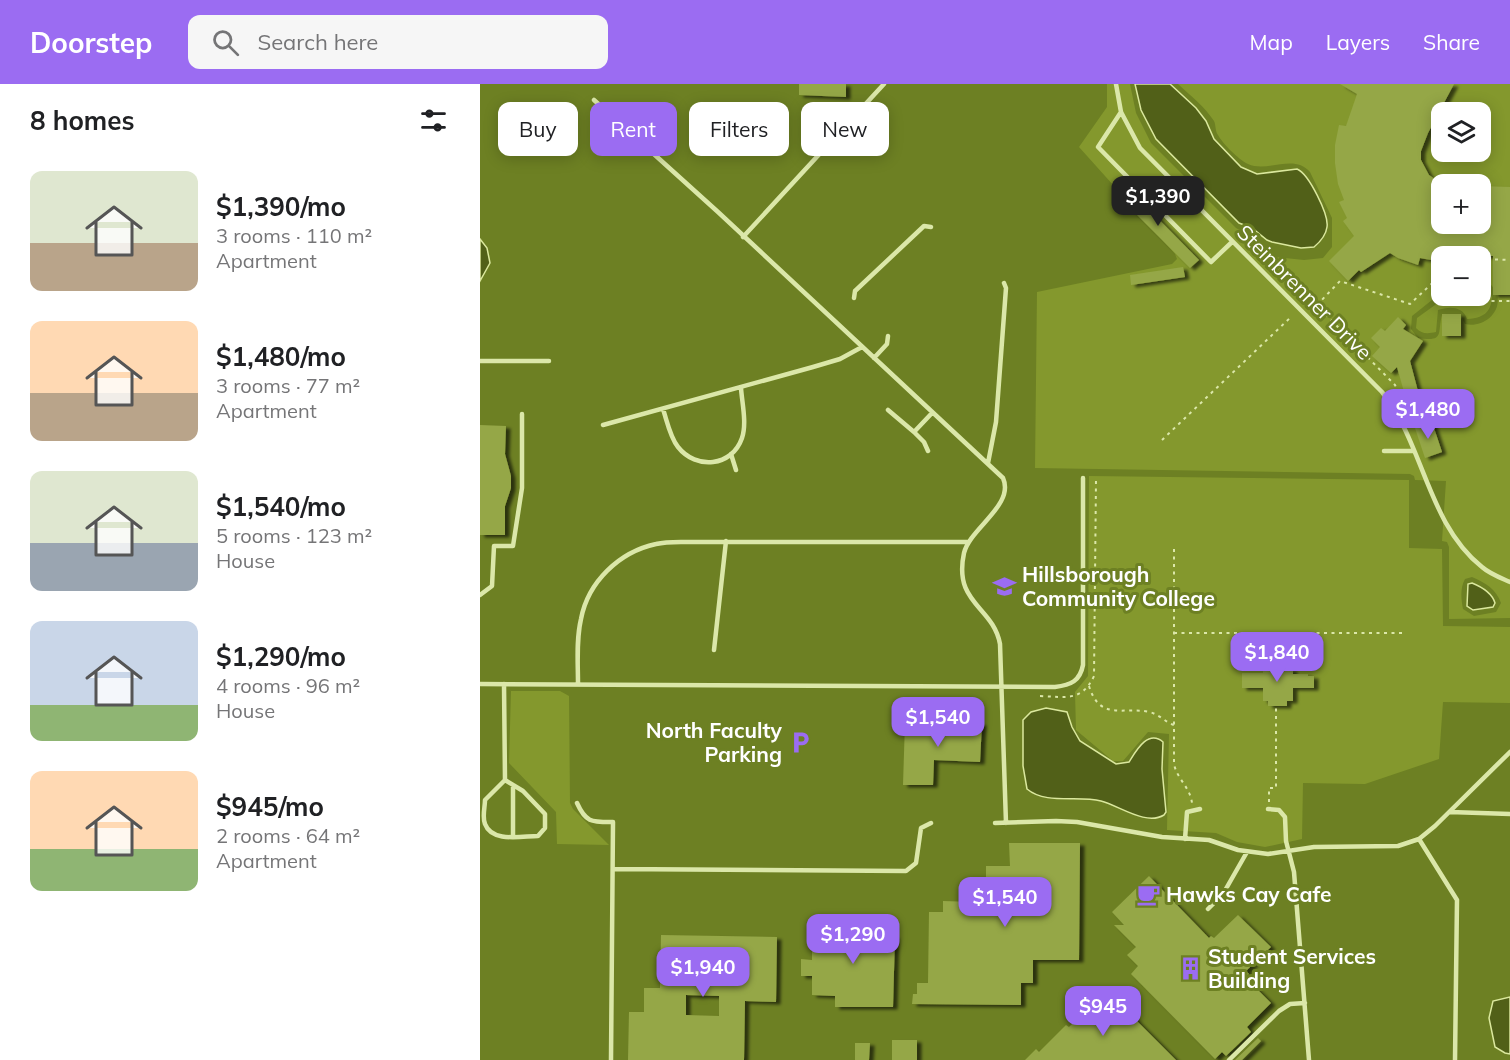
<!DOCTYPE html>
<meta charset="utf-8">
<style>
body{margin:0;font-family:Mulish,sans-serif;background:#f6f6f6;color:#202124;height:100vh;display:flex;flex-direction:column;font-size:22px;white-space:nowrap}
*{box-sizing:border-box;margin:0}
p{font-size:20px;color:#757577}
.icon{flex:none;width:33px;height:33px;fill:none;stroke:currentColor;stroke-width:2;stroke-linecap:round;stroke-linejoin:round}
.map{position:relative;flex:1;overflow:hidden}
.side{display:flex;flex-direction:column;background:#fff;width:480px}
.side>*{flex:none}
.hud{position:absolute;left:18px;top:18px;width:570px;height:54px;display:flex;gap:12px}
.controls{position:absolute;left:951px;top:18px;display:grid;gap:12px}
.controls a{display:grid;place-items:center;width:60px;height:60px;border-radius:12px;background:#fff;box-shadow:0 3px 15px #0003;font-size:30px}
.price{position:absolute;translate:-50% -51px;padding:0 14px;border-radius:12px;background:#9b6cf2;color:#fff;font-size:20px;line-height:39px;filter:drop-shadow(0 2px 3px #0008)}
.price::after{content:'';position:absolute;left:50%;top:36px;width:18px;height:14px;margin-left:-9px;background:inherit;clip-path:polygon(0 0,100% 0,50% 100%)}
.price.on{background:#222;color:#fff}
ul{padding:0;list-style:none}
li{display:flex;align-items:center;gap:18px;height:150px;padding:0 30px}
li span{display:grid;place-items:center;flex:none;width:168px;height:120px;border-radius:12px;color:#555}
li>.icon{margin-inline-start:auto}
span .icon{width:72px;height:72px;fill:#fffc;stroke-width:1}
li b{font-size:26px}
h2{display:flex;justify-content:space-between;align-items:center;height:72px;padding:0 30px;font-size:26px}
.tag{padding:0 21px;border-radius:12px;background:#fff;box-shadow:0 3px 15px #0003;font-size:21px;line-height:54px}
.tag.on{background:#9b6cf2;color:#fff}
header{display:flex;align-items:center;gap:36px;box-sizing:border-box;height:84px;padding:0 30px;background:#9b6cf2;color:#fff}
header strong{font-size:28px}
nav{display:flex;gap:33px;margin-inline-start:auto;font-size:21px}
.search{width:420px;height:54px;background:#f6f6f6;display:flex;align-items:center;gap:15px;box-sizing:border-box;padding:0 21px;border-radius:12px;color:#757577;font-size:22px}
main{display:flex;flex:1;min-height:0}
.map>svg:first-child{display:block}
</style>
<header>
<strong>Doorstep</strong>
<div class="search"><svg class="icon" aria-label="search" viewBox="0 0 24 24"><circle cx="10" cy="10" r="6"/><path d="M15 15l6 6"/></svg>Search here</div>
<nav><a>Map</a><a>Layers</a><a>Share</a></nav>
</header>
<main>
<section class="side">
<h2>8 homes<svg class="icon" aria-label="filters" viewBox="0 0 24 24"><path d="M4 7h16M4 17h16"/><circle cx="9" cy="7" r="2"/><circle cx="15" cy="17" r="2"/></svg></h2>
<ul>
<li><span style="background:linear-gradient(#dfe7d0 60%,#b9a48a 0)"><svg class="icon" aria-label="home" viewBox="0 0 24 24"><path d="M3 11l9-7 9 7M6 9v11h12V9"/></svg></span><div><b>$1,390/mo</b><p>3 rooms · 110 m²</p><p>Apartment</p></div></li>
<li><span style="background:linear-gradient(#ffd9b3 60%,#b9a48a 0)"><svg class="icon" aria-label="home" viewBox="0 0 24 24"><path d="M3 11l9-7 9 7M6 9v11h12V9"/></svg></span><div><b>$1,480/mo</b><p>3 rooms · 77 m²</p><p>Apartment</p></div></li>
<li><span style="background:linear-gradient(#dfe7d0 60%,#9aa5b1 0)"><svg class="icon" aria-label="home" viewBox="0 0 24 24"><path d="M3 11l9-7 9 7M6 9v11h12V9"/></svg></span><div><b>$1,540/mo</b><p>5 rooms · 123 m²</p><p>House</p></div></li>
<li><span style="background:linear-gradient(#c9d6e8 70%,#8fb573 0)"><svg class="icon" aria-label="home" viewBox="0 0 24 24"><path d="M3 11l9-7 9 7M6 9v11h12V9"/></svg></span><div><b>$1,290/mo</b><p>4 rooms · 96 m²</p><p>House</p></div></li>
<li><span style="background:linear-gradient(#ffd9b3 65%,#8fb573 0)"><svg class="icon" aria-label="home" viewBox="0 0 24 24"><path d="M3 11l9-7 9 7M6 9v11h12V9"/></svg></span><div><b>$945/mo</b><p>2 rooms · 64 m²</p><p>Apartment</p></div></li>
</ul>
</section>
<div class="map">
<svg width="1030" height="976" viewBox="0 0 1030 976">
<defs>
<filter id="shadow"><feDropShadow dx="4.5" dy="2.5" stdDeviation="1.5" flood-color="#0009"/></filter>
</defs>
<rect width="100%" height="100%" fill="#6d8023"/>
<path fill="#84982d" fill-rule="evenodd" d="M627,0H650L656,29L671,59L756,144C761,147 765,146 769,149C779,155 788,164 795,173L824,176L843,174L852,163V134L830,88C814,69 788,89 768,80C758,75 743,60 738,51C735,47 736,41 734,37C725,23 711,12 698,0H1030V534L969,535V463L967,458L962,457L966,397L935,396L934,392L930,390L555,384L557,208L692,180L697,175L695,170L599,63L627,23ZM962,28H1000V68H962ZM962,100H1000V140H962ZM962,172H1000L1001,188C1004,192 1016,206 1017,210C1022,230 1002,244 985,240L981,232L962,231C957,250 965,258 938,254L931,245L932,232L952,216L961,203ZM992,493C1006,499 1016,505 1021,519L1016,528L994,532L983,525C981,515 980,504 985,495Z
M1001,196L1005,206L1012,213C1011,229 1003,234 987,235C983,222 969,222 958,226L956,248C947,250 942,250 936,244L937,234L955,221L963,212H1000Z
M609,392L929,396V464L962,465L963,542L1030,543V619L963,618L959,675L885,700L823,699L822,755L785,763L757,758L736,749L687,746L689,650L668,648L643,677H633L596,646L595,608L608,592Z
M31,607H80L89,612L90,719L93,725L129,761L77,760L76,728L29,679Z"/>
<path fill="#516018" stroke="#dbe89e" stroke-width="1.5" d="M655,0H690L716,24L726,37L734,55L761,83L777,90L817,85C829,90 849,131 847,143C846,151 840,158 834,163L821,164L792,158L787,156L772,144L759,139L676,55L661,26Z
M0,155L7,164L10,179L0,197Z
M992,499C1002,503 1012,509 1015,519L1013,523L993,526L987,522L988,500Z
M566,624L587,628L592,643L600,657L636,680L649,678C656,667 668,645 683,658L682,685L686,728L684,731C666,742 640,722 621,717C598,711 566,721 547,705L543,682V636L551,628Z
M1030,913V970L1025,969L1015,963L1009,934L1013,917Z"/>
<path fill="#95a747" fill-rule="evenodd" filter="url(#shadow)" d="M319,0H366V13L319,11Z
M860,0H974L948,49L941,67V76L949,91L962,100V140H1000V102L1030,103V211H1013V172H962V178L940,174L938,181L918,174L910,169L881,188L879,186L868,197L849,177L874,152L863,137L867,134L859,118L864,116L858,100L855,79V61L859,41L866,42L877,10Z
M646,102L719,176L710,184L637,111Z
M703,183L705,193L651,201L650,191Z
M962,230H981V252H962Z
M918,233L926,241L923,245L943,257L930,277L939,311L926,315L917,283L911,289L892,272L900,263L891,254L901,244L905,247Z
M952,338L962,368L945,374L935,344Z
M0,341L26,342L25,370L31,392V404L25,422V451H0Z
M798,572L805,577L806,585H813V590H828V592H834V604H813V617H807V622H788V617H783V604H762V589H783V585H789L793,574Z
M425,638L502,639L500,678L454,676L453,701H423Z
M529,759H600L599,876H553V899H541V921L432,920L433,910H437V899H448L449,828H463V817L494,818V793H506V782H530Z
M669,792L729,854L731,852L734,854L758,831L791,863L766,887L769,890L765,893L791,919L767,943L771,948L746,972L742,968L735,975L651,890L658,882L647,871L656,863L634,841H644L632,828Z
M332,840L402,841V843H411V852H415L413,923H355V912L332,911V892H321V875L332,876Z
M181,851L297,853L296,918L265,917L264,976H148L149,928H164V904H180ZM206,911L239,912V932L206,931Z
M626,906L696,976H545L556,965L559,968L586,941L589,943Z
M778,954L781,957L762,976H755Z
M412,956H437V976H412Z
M375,959H390L389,976H375Z"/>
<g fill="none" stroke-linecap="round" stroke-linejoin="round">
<path stroke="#dbe7a9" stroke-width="2" stroke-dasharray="3 4.5" stroke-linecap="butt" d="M1000,175L1030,176
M793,177L915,301L922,317
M959,217H1030
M837,221L860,197L930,220L962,190
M682,356L812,232
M694,465V680C697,695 710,703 712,719
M694,549H923
M797,549V572
M609,602C620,638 644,622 669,628C679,630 685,638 694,641
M560,612C585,613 602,618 614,592L616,395
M789,718V704H796V622"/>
<path stroke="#dbe7a9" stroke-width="4.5" d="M636,0L641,28L660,64L902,308C944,360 947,439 1002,483C1010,490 1021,494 1030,498
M114,16L238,128L523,394C535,421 490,444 484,469C473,520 513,522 520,560L526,739
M641,28L618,63L731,178L752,158
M263,153L404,0
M374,214L375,207L444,142L451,143
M394,274L407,260L408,252
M0,277H69
M183,325C187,337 190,353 198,363C216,386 252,383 262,354C267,339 262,319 261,304
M408,326L434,348
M123,341L333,283L360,275L382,263
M448,367L444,358L434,348L452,329
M904,367H934
M251,370L256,386
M508,379L516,338L526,204L524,199
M0,511L12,502L14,462H33L42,404V330
M234,566L246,457
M0,600L575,603C591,601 600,597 603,581V394
M24,600L25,696L43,707L65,730V744L58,752C42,752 12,759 5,740C2,733 5,723 5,716L25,696
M98,600C98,579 96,556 101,535C108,498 139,468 176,460C188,457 200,458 213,458H488
M33,701V752
M97,719C106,739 112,738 133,738L131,976
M788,725L799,726L805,733L806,757L814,788L829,976
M970,728L1030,730
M515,739L576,737L597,738L682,753L729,756L758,766L788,770L834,763L918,762L939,755L955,742L1030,668
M705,755L707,728L720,725
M939,755L977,816L975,976
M134,785L426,787L436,779L441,744L451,739
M728,825L743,810L767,768
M749,976L799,927L810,920L825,919"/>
</g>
<defs>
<symbol id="university-bare" viewBox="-9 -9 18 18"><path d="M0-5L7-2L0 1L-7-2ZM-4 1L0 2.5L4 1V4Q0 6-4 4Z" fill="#9b6cf2" stroke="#6d8023" stroke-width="2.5" paint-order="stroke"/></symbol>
<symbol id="parking-bare" viewBox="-9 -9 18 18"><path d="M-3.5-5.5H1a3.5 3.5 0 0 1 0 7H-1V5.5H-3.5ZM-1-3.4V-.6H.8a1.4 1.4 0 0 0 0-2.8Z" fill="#9b6cf2" stroke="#6d8023" stroke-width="2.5" paint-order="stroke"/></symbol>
<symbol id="cafe-bare" viewBox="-9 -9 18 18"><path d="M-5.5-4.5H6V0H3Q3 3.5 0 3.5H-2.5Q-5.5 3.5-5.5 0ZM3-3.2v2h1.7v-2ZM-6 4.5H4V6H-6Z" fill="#9b6cf2" stroke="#6d8023" stroke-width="2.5" paint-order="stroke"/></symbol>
<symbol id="building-bare" viewBox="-9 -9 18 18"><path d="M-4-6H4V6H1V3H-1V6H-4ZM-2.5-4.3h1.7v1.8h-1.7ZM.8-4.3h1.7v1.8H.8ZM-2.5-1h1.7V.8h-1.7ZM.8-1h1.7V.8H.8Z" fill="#9b6cf2" stroke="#6d8023" stroke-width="2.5" paint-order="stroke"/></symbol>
</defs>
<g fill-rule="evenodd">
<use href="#university-bare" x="508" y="486" width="33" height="33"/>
<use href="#parking-bare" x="304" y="642" width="33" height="33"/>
<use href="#cafe-bare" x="652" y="794" width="33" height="33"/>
<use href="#building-bare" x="694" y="868" width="33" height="33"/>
</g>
<g text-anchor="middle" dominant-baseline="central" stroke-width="6" stroke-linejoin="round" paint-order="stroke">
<g font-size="21" fill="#fff" stroke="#6d8023">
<text transform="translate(825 208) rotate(45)">Steinbrenner Drive</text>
</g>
<g font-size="21" font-weight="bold" fill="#fff" stroke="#6d8023" text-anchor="start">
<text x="542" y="490">Hillsborough<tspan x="542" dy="24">Community College</tspan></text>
<text x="302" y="646" text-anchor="end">North Faculty<tspan x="302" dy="24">Parking</tspan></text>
<text x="686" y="810">Hawks Cay Cafe</text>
<text x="728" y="872">Student Services<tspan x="728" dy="24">Building</tspan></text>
</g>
</g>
</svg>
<div class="controls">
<a><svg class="icon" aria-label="layers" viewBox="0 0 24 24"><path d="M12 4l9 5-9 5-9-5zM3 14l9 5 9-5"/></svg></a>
<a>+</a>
<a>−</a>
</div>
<b class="price on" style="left:678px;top:143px">$1,390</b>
<b class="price" style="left:948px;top:356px">$1,480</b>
<b class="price" style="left:797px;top:599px">$1,840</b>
<b class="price" style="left:458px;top:664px">$1,540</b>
<b class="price" style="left:525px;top:844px">$1,540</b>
<b class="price" style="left:373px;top:881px">$1,290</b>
<b class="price" style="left:223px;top:914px">$1,940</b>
<b class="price" style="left:623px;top:953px">$945</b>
<div class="hud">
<a class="tag">Buy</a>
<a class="tag on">Rent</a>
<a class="tag">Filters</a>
<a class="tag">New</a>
</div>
</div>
</main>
